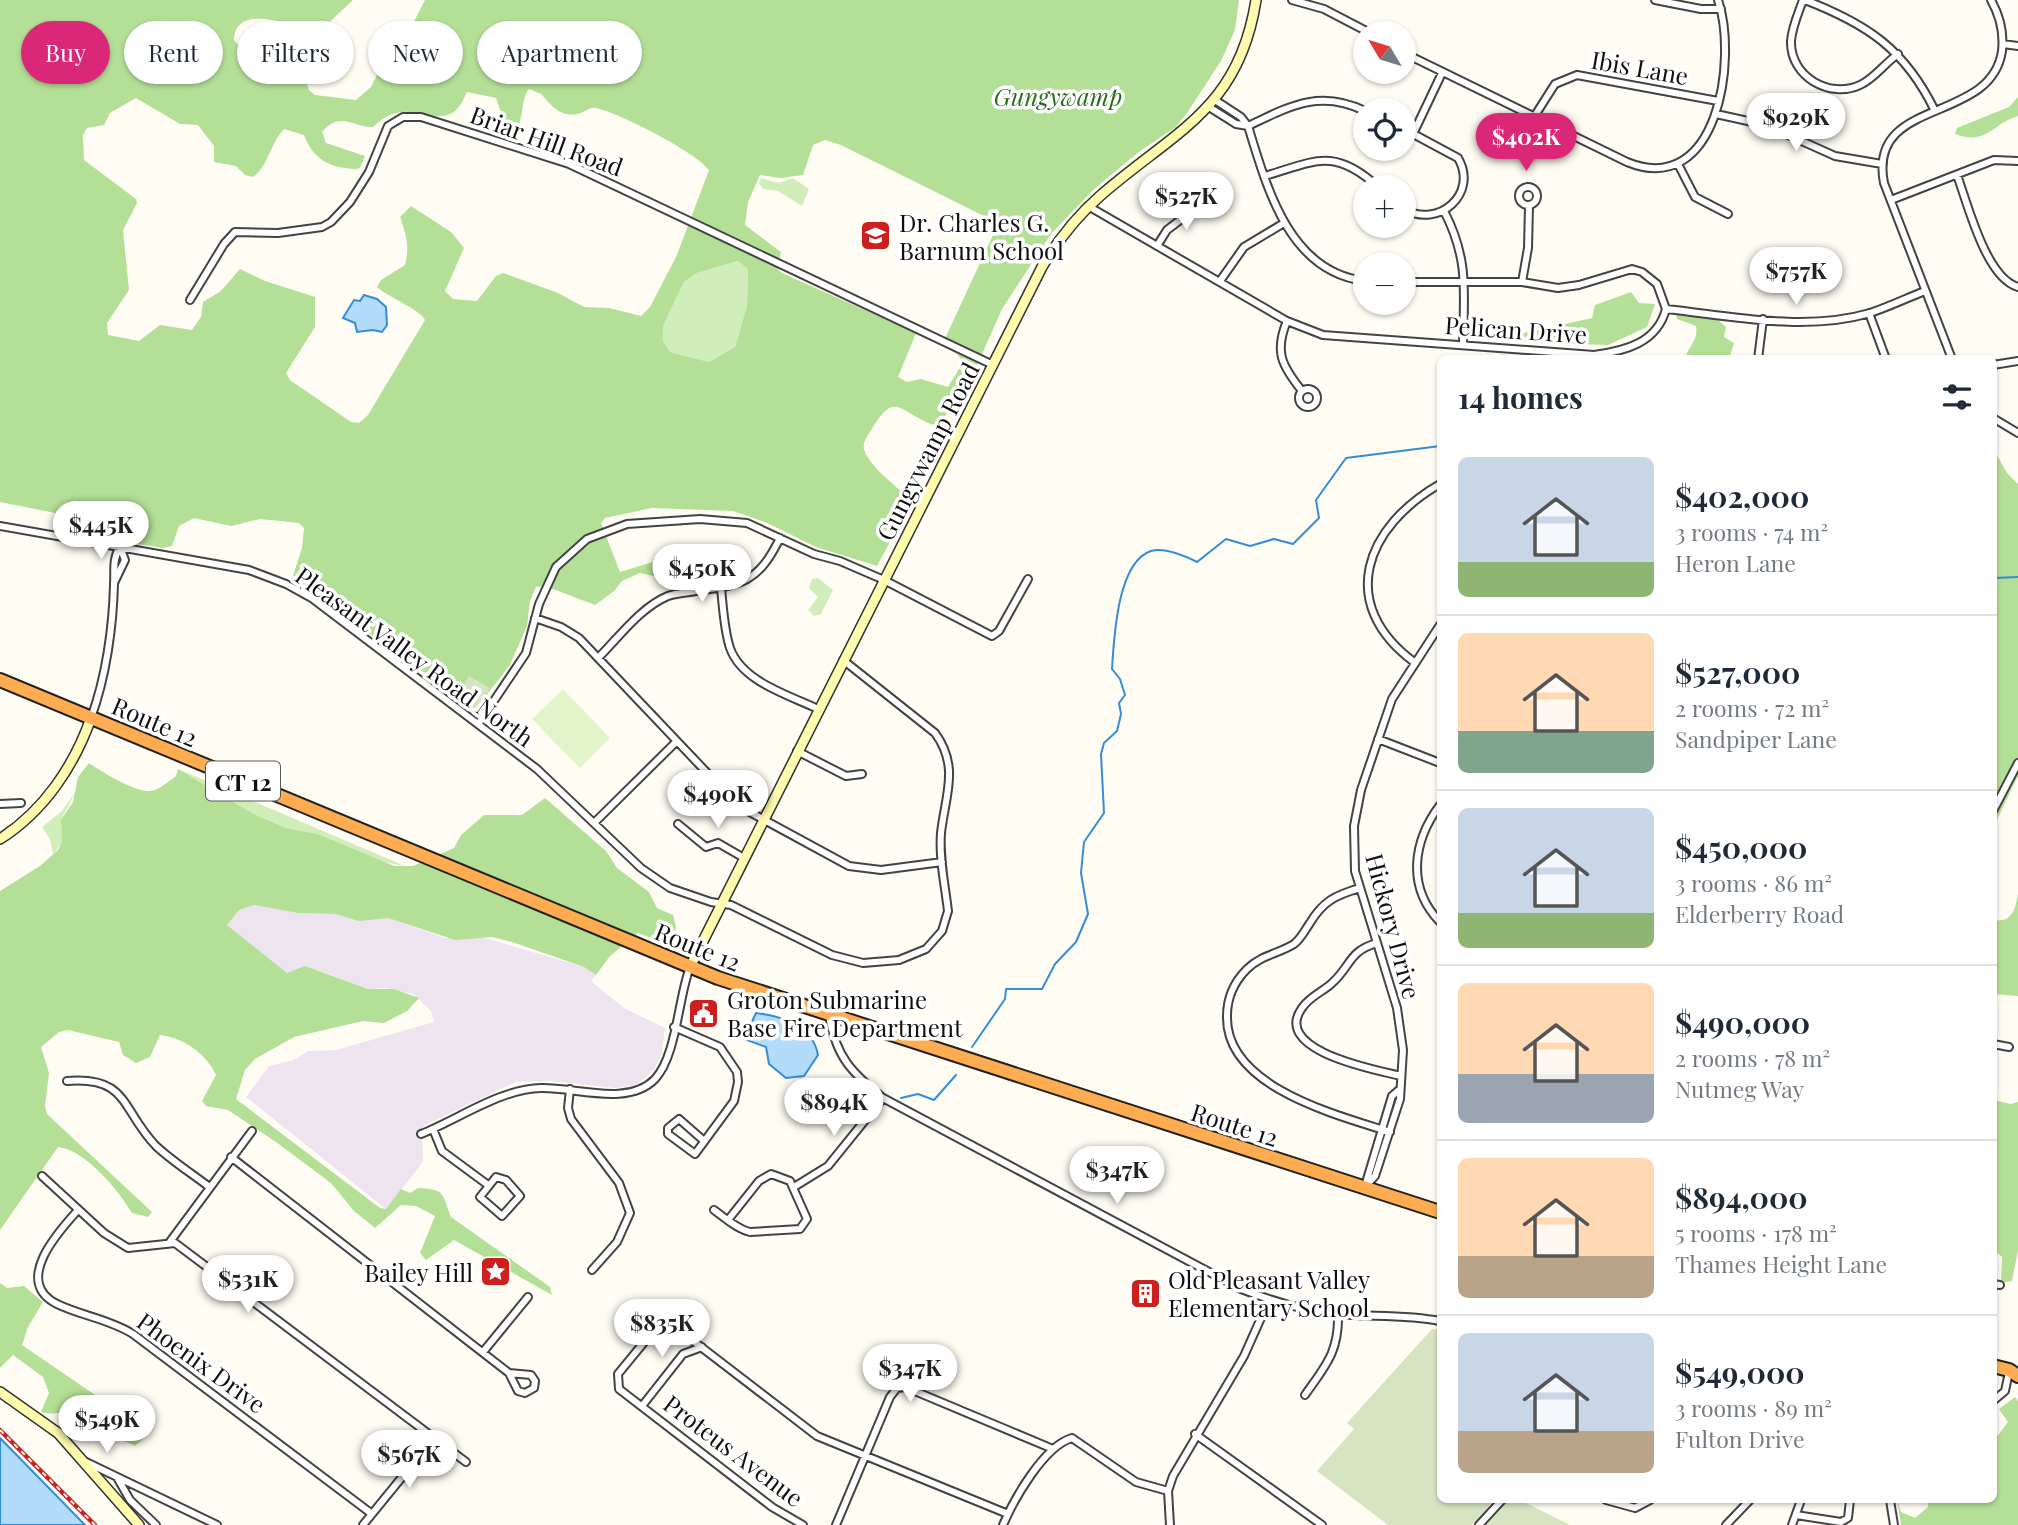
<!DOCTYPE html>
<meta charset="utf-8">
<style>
body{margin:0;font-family:"Playfair Display",serif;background:#f6f6f7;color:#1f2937;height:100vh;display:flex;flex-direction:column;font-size:26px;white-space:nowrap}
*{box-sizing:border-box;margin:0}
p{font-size:23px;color:#747a83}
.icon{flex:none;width:38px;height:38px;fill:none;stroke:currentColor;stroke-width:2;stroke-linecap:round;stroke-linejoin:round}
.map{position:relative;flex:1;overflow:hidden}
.drawer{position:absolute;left:1437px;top:355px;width:560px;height:1148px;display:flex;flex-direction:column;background:#fff;border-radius:10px;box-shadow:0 2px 5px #0004}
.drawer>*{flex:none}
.banner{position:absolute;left:21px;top:21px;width:665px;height:63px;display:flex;gap:14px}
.needle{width:46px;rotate:308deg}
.fabs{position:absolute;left:1353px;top:21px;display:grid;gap:14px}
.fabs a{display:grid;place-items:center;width:63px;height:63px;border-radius:50%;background:#fff;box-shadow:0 2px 5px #0004;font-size:35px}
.price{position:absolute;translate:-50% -60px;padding:0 16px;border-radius:24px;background:#fff;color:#222;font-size:23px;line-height:46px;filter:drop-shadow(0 2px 4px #0008)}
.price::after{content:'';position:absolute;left:50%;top:42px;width:21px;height:16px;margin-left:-10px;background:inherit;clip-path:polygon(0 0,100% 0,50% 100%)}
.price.selected{background:#db2777;color:#fff}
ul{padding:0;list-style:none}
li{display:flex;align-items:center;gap:21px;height:175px;padding:0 21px}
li+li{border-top:2px solid #e0e1e3}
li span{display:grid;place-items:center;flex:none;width:196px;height:140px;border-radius:10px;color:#555}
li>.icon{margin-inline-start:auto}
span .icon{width:84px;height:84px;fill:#fffc;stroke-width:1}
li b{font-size:30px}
h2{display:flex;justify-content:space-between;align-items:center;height:84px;padding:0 21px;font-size:30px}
.tag{padding:0 24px;border-radius:32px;background:#fff;box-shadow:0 2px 5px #0004;font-size:24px;line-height:63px}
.tag.selected{background:#db2777;color:#fff}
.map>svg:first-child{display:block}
</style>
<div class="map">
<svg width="2018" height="1525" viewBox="0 0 2018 1525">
<rect width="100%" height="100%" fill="#fffdf3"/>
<path fill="#eee4ef" d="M254,905L298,913L335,914L352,919L388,918L445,938H485L584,967L596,975L591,981L624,1008L665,1028L662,1053L654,1070L636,1085L615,1088L549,1081L516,1082L425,1125L422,1129L423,1162L386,1209L246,1097L269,1066L294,1060L308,1051L336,1050L434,1022L431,1011L413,994L385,988L368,989L317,970L287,973L227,925L238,910Z"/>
<path fill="#d1edb9" d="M761,178L778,183L793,178L809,189L802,206L778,191L763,189L759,183Z
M739,261L748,269L747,306L735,347L709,362L670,352L663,341V326L684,282L697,273Z
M818,578L833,590L821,614L814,616L808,610L818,597L809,588L812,579Z
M178,769L405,866L378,861L318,834L286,828L252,813Z
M76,791L61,820L62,842L53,855L50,839L42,827L62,811Z"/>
<path fill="#b3df97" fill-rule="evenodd" d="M0,0H353L320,31C295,28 236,0 234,40L242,49L304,74L309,90L315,95L356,100L371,87L382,65L400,49L425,0H1239L1235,30L1221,61L1187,113L1176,127L1140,151L1093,190L1051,234L1002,309L970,381L941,422L934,425C897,412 896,388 870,432C864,441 861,446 867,456C878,475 898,485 911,503L877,566L816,547L765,522L733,511L652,508L605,518L601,523L620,572L656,561L682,565L732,560L738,561L741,572L671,580L640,573L622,581L614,591L595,605L545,586L536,587L530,601L527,626L510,665L478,706L460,698L292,579L302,548L304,528L299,523L260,519L231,526L194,518L179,526L172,546L163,548L66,532L60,514L0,502ZM529,89L541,94C552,106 561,119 581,113C586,111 590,107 596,108C619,113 696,152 709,170L677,255L650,307L641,316L609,308L584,307L558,293L503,273L496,276L477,301L453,299L445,291L464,248L451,232L411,206L400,217C406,233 410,248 405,265L381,280L377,287C388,297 421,310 425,320L368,415L359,423L351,422L290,380L286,373L315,327V297L265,281L240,269L221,291L203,302L201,317L192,330L160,325L139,341L108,335L107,323L129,290L123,230L137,203L136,199L84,160L83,135L87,128L104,125L110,113L136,98L180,124L198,125L214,146V162L236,166L245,175L253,177C268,167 271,142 284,129L304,135C313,159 329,168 356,169L360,168L365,156L326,143L322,132C341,110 353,128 373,127C407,93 432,129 455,111C461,106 464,98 467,92L496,98L502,115L497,127L499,130L515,134C524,120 521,97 529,89ZM825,140L841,145L994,221V233L942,345L957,354L963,362L948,387L921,379L907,382L898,377L916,333L782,273L777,268L781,252L745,225L748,202L760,175L780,178L803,175L813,145ZM738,261L748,269L747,306L735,347L709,362L670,352L663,341V326L684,282L697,273Z
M2018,97V116C1992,124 1986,146 1955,134L1957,128L2009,107Z
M1631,292L1639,303L1655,304L1647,327L1608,345L1498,341L1496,339L1592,318L1595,305Z
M1676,314L1718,320L1726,327L1724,337L1734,343L1729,359H1685C1687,347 1699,341 1696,326L1677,319Z
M1993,448L2007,473L2018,484V776L1993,828Z
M89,763C102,772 136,793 151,791C159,790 169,781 176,776L178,769L252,813L286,828L318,834L394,866H413L454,848L461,835L484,815H522L545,798L606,851L617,868L649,892L657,908L673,915L676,927L672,940L667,944L638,933L610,956L596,975L584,967L512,942L492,937L455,940L388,918L359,921L335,914L298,913L254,905L239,910L227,925L287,973L305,966L368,989H394L419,998L407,1011L384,1023L363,1021L294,1037L255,1059L245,1070L236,1099L380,1208L386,1209L401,1189L410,1193L418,1188C447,1189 442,1195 451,1217L550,1287L552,1295L454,1240L426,1260L420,1253L435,1216L416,1206L401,1205L375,1228L354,1211L331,1183L276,1142L228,1110L206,1106L202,1101L216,1075C207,1054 182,1037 160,1035L150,1057L136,1063L123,1055L119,1042L68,1030L59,1032L41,1047L49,1073L45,1106L47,1114L152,1212L148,1217L132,1213C119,1191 86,1150 58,1147L0,1230V891L40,866L58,850L62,842L61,820L73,802L78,777Z
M2018,894V996L1993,994V920C2013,923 2015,909 2018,894Z
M1993,1100L2011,1104L2018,1102V1250L2012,1281L2001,1283L2002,1257L1993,1249V1166L1997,1146L1993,1136Z
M0,1283L7,1288L24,1286L43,1302L28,1327L22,1345L142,1427L153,1430L135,1446L96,1428V1422C72,1399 64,1419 41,1412L49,1393L43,1377L13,1355L0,1368Z
M2015,1397L2018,1401V1525H1901L1897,1500L1901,1512L1915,1518L1928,1507V1500H1993V1447L1995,1439L2008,1422L1999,1409Z"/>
<path fill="#d6e4c1" d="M469,676L490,688L476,711L457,697Z
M1432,1329L1440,1330V1500H1494L1472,1525H1388L1317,1471L1354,1429L1347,1423Z
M1509,1500H1520L1570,1525H1486Z"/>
<path fill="#e3f4cb" d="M563,689L610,738L580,768L532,719Z"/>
<path fill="#b3dbfa" stroke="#358cd7" stroke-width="2" d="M364,295L377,299L386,307L387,325L382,332L373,330L357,332L355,323L343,318L354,300L360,301Z
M756,1013C782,1016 813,1026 818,1055L804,1076L786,1078L769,1064L766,1047L744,1039Z
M0,1438L85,1525H0Z"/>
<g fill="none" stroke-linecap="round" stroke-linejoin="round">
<path stroke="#358cd7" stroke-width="2" d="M1993,578L2018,577
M972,1047L1005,999L1006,989H1042L1055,964L1076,942L1088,914L1081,873L1084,842L1104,813L1101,754L1104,743L1117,731L1121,714L1119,703L1125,695L1120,679L1112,669C1114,639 1117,562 1151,551C1165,547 1185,556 1197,562L1226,539L1250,546L1274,539L1293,544L1319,518L1316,500L1346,458L1440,446
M811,1090L858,1098
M901,1098L918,1094L934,1100L956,1075"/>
<defs>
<path id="street" d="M1292,0L1324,9L1370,33
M1655,0L1701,9H1721
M1803,0C1798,14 1792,27 1791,41C1790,77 1830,99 1860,85C1874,79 1885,63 1898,54
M1805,0C1867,24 1905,49 1935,111
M2003,44L2018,46
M1404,53L1627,162C1718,199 1738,59 1718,0
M1215,100L1241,117L1248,126C1267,188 1289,272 1365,281
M1209,107L1236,124L1248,126
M1716,114L1766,125L1835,156L1882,164
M1534,117L1555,84L1577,75L1718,101
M1248,126C1290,106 1320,89 1365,111
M1404,129L1458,158C1479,194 1438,229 1404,209
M1413,134L1442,73
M1678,164L1695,197L1728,214
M1957,175C1968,205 1986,278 2018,287
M1265,176C1315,161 1334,147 1378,187
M1519 196a9 9 0 1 1 18 0a9 9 0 1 1-18 0Z
M1200 200a9 9 0 1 1 18 0a9 9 0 1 1-18 0Z
M1891,200L1994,160L2018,161
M1088,206L1287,321L1323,335L1594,355C1625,351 1657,343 1666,309L1657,284L1642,272L1632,269L1579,285L1558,288L1522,282H1404
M1444,211C1469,259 1464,291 1463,344
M1157,246L1167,230L1200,205
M1220,281L1244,247L1284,223
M1522,282L1528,248L1529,206
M190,300L224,244L235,232L278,233L322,227L331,222L350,202L369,172L388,126L403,117H421L569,164L991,364
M1666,309C1732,316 1805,332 1870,313C1888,307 1907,298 1925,291
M1869,313L1886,359
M1287,321C1274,352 1282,366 1302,391
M1758,359L1763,319
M1952,359L1884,183C1867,96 1991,125 2002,51C2004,33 2000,16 1991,0
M1993,365L2018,361
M1299 398a9 9 0 1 1 18 0a9 9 0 1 1-18 0Z
M1993,418L2018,433
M0,526L249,570L286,584L313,599L537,769L641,868L670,888L711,902L731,905L832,955L863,963L899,960L926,949L942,931L948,911C945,885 939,859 941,833C945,796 960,767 935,733L843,660
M114,583L125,560L120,547
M721,588C723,607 724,630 730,648C742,682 789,695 818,709
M535,618L561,627L579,638L731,798L746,810L849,866L881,870L942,862
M599,657C619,637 641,607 668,596C676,593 686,593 695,591C742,585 758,583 780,538
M1414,662C1336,604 1365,527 1440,484
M91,718C106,677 113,627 114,584C115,570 112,559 120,547
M479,723L526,653L539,604L556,567L587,539L627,524L700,519L747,523L814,554L840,561L884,580L992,636L999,631L1028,579
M1378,739L1440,763
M797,751L846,776L862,774
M0,804L21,803
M1440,805C1413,841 1406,887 1440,922
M1993,811L2018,763
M595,822L677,741
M678,824L706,847L718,843L744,858
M1360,888C1336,895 1323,901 1310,923C1305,930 1301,939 1294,944C1278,954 1261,955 1247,969C1234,982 1227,998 1227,1016C1225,1087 1337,1115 1390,1132
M1377,943C1348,951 1351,967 1331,984C1322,992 1309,997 1302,1008C1271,1051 1377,1070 1401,1076
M829,1016C837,1059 851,1071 883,1098L1241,1289C1272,1301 1303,1311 1336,1314C1371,1317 1406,1314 1440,1321
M674,1027L720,1047L737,1072L738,1082L734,1101L695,1154L668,1134V1128L679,1119L703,1140
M1993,1044L2009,1047
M67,1081C129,1076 121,1110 156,1146C172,1161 191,1173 208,1186
M570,1089L568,1108L571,1119L619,1183L630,1213L617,1242L592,1270
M433,1129L442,1151L488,1185
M421,1134C459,1119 500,1089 541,1088C575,1087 628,1107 655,1079C677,1055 678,998 690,967
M231,1157L509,1373
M42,1176L104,1233L128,1248L175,1243L466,1462
M496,1177L506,1180L520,1196L502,1216L480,1197Z
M1365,1186L1392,1096L1399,1090
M794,1187L828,1166L883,1098
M1365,1187L1375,1176L1400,1099L1403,1050L1397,1008L1355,871L1354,826L1361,790L1392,699L1440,625
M78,1210C57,1233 13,1282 57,1304C82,1316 109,1319 133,1334L372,1514
M714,1210C725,1218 737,1229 750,1232L800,1229L807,1219L790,1181L771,1174L759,1181L728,1220
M169,1243L252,1131
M1993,1284L2000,1285
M483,1352L528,1297
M509,1373L531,1375L535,1381L534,1388L525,1393L518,1391Z
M1305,1395C1326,1365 1339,1352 1338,1314
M1993,1401L2005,1391L2009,1372
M642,1406L683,1354L702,1347
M1195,1434L1322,1525
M84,1461L217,1525
M118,1479L130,1500L156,1525
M1606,1500L1635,1508L1650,1500
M1890,1500L1894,1525
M1796,1515L1841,1522L1848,1518L1850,1500
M363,1525L434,1438
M803,1525L772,1507L619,1389L618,1374L659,1324H671L817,1436L1008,1514
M836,1525L890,1397L897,1388L905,1387L1053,1449
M1003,1525C1014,1499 1044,1446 1072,1438L1136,1482L1168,1491
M1170,1525L1168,1491L1173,1476L1244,1356L1269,1300
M1479,1525L1502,1500
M1726,1525L1750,1500
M1792,1525L1801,1500"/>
<path id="secondary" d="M0,839C44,811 74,766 91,718
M690,967L1042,267C1058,240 1077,216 1100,196C1174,131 1239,110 1256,0
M0,1392L58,1433L139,1525"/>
<path id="highway" d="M0,680L718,978L1440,1212
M1993,1366L2009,1370L2018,1376"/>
</defs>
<use href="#street" stroke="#434343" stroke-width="10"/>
<use href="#secondary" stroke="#323232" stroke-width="12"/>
<use href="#highway" stroke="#212121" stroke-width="16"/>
<use href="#street" stroke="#fff" stroke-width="6"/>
<use href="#secondary" stroke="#fffbae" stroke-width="9"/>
<use href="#highway" stroke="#feac52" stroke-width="12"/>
<defs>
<path id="rail" d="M0,1430L95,1525"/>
</defs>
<use href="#rail" stroke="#cb201d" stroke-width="4.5"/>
<use href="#rail" stroke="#fff" stroke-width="2" stroke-dasharray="5" stroke-linecap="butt"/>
</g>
<defs>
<symbol id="school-square" viewBox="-11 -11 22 22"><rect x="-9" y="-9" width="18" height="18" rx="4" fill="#cb201d" stroke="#fff"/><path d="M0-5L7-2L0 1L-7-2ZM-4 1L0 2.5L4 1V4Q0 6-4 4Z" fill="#fff"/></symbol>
<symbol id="civic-square" viewBox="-11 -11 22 22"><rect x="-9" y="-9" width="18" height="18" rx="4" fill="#cb201d" stroke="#fff"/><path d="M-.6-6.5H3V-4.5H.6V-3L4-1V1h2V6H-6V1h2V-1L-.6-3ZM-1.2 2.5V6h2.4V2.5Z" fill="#fff"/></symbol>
<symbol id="sight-square" viewBox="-11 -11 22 22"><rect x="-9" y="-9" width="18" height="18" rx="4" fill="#cb201d" stroke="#fff"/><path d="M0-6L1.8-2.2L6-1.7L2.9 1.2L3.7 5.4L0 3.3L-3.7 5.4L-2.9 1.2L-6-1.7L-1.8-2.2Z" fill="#fff"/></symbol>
<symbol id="building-square" viewBox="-11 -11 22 22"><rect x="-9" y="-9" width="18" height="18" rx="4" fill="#cb201d" stroke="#fff"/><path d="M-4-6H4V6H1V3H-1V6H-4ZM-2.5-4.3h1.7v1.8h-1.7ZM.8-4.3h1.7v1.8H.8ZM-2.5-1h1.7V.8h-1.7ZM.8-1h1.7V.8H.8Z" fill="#fff"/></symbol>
</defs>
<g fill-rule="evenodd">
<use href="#school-square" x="858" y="218" width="35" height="35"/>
<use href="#civic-square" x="686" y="996" width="35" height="35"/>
<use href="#sight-square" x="478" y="1254" width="35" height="35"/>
<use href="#building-square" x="1128" y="1276" width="35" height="35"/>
</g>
<g text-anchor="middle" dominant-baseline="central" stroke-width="7" stroke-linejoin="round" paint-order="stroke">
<rect fill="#fff" stroke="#585858" stroke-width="2" x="206" y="761.5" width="74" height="39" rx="5"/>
<g font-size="23" font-weight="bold" fill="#101010">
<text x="243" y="781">CT 12</text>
</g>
<g font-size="24" fill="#101010" stroke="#fff">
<text transform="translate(1640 67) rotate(10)">Ibis Lane</text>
<text transform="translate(547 140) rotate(20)">Briar Hill Road</text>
<text transform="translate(1516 329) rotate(4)">Pelican Drive</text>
<text transform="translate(927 451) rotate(-63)">Gungywamp Road</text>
<text transform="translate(415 656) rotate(36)">Pleasant Valley Road North</text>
<text transform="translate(155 721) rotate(23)">Route 12</text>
<text transform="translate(1394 926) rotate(75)">Hickory Drive</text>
<text transform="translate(698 946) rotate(22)">Route 12</text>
<text transform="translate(1235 1124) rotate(18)">Route 12</text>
<text transform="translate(202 1362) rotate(36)">Phoenix Drive</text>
<text transform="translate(734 1450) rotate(37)">Proteus Avenue</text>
</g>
<g font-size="24" font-style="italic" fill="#266e1a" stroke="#fff">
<text x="1058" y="96">Gungywamp</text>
</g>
<g font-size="24" fill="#101010" stroke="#fff" text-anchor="start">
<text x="899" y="222">Dr. Charles G.<tspan x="899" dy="28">Barnum School</tspan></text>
<text x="727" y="999">Groton Submarine<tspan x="727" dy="28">Base Fire Department</tspan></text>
<text x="473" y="1272" text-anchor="end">Bailey Hill</text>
<text x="1168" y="1279">Old Pleasant Valley<tspan x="1168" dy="28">Elementary School</tspan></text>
</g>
</g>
</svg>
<div class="fabs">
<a><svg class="needle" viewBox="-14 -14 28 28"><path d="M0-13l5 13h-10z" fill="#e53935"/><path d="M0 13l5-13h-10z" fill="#747a83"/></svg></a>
<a><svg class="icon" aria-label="locate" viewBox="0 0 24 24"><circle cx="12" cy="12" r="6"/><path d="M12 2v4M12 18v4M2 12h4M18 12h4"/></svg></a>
<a>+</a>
<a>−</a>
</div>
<b class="price" style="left:1796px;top:153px">$929K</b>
<b class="price selected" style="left:1526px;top:173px">$402K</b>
<b class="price" style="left:1186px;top:232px">$527K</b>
<b class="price" style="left:1796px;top:307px">$757K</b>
<b class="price" style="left:101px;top:561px">$445K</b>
<b class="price" style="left:702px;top:604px">$450K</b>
<b class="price" style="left:718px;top:830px">$490K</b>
<b class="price" style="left:834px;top:1138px">$894K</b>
<b class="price" style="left:1117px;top:1206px">$347K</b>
<b class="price" style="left:248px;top:1315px">$531K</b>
<b class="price" style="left:662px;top:1359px">$835K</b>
<b class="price" style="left:910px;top:1404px">$347K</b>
<b class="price" style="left:107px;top:1455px">$549K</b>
<b class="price" style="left:409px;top:1490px">$567K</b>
<div class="banner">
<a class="tag selected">Buy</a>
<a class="tag">Rent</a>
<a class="tag">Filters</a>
<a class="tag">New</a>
<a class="tag">Apartment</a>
</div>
<section class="drawer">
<h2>14 homes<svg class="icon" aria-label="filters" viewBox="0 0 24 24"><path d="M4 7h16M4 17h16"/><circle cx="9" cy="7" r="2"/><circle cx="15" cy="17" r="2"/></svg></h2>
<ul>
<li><span style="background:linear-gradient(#c9d6e8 75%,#8fb573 0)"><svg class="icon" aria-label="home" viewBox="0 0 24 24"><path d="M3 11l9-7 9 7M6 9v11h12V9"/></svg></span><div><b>$402,000</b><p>3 rooms · 74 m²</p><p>Heron Lane</p></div></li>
<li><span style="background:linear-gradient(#ffd9b3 70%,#7fa58c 0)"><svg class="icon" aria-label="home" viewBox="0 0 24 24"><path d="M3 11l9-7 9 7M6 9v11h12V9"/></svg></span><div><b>$527,000</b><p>2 rooms · 72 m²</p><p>Sandpiper Lane</p></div></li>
<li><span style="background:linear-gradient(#c9d6e8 75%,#8fb573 0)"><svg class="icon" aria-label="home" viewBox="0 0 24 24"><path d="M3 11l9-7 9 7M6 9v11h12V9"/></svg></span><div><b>$450,000</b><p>3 rooms · 86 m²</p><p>Elderberry Road</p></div></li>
<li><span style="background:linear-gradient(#ffd9b3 65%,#9aa5b1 0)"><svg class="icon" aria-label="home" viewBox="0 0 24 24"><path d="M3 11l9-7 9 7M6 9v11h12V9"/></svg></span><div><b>$490,000</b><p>2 rooms · 78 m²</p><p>Nutmeg Way</p></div></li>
<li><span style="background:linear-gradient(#ffd9b3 70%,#b9a48a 0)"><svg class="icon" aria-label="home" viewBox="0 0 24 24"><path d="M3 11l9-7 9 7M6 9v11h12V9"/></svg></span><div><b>$894,000</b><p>5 rooms · 178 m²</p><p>Thames Height Lane</p></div></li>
<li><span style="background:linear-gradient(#c9d6e8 70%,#b9a48a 0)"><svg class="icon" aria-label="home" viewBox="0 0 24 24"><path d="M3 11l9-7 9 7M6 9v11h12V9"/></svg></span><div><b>$549,000</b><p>3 rooms · 89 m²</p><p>Fulton Drive</p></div></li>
</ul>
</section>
</div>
